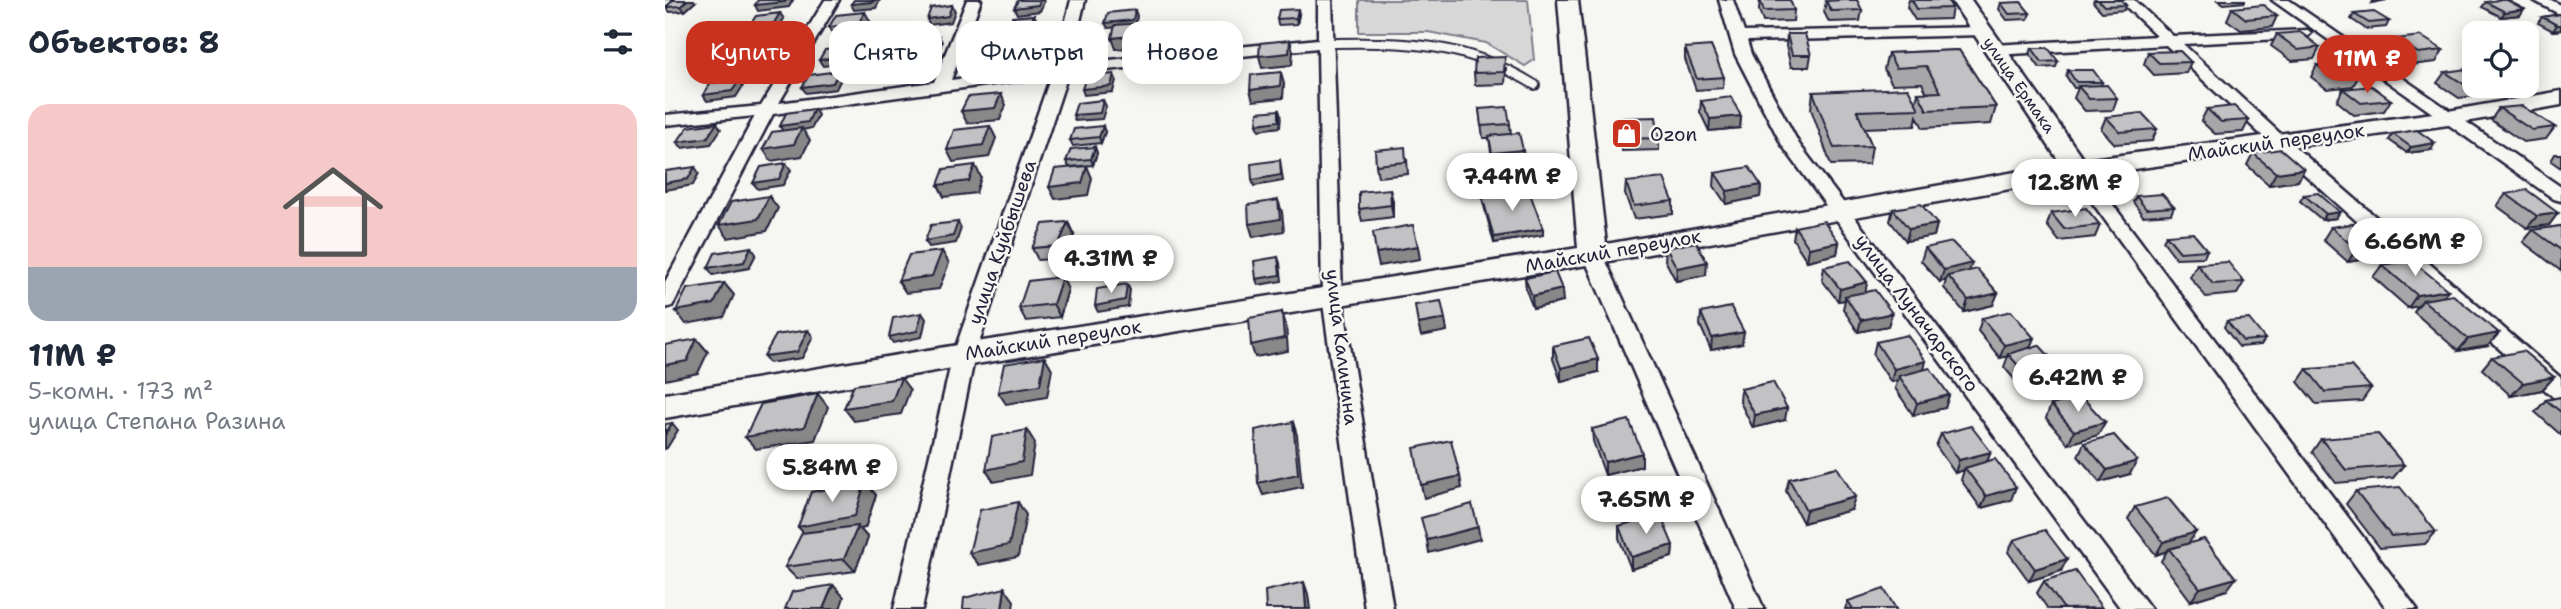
<!DOCTYPE html>
<html lang="ru">
<meta charset="utf-8">
<style>
body{margin:0;font-family:"Shantell Sans",sans-serif;background:#f6f6f7;color:#1f2937;height:100vh;display:flex;flex-direction:column;font-size:26px;white-space:nowrap}
*{box-sizing:border-box;margin:0}
p{font-size:23px;color:#747a83}
.icon{flex:none;width:38px;height:38px;fill:none;stroke:currentColor;stroke-width:2;stroke-linecap:round;stroke-linejoin:round}
.map{position:relative;flex:1;overflow:hidden}
.side{display:flex;flex-direction:column;background:#fff;width:665px}
.side>*{flex:none}
.hud{position:absolute;left:21px;top:21px;width:665px;height:63px;display:flex;gap:14px}
.fabs{position:absolute;left:1797px;top:21px;display:grid;gap:14px}
.fabs a{display:grid;place-items:center;width:77px;height:77px;border-radius:14px;background:#fff;box-shadow:0 4px 18px #0003;font-size:35px}
.price{position:absolute;translate:-50% -60px;padding:0 16px;border-radius:24px;background:#fff;color:#222;font-size:23px;line-height:46px;filter:drop-shadow(0 2px 4px #0008)}
.price::after{content:'';position:absolute;left:50%;top:42px;width:21px;height:16px;margin-left:-10px;background:inherit;clip-path:polygon(0 0,100% 0,50% 100%)}
.price.active{background:#c8321e;color:#fff}
ul{padding:0;list-style:none}
li{display:grid;align-content:center;gap:14px;height:371px;padding:0 28px}
li span{display:grid;place-items:center;height:217px;border-radius:21px;color:#555}
li>.icon{margin-inline-start:auto}
span .icon{width:126px;height:126px;fill:#fffc;stroke-width:1}
li b{font-size:30px}
h2{display:flex;justify-content:space-between;align-items:center;height:84px;padding:0 28px;font-size:30px}
.tag{padding:0 24px;border-radius:21px;background:#fff;box-shadow:0 4px 18px #0003;font-size:24px;line-height:63px}
.tag.active{background:#c8321e;color:#fff}
main{display:flex;flex:1;min-height:0}
.map>svg:first-child{display:block}
</style>
<main>
<section class="side">
<h2>Объектов: 8<svg class="icon" aria-label="filters" viewBox="0 0 24 24"><path d="M4 7h16M4 17h16"/><circle cx="9" cy="7" r="2"/><circle cx="15" cy="17" r="2"/></svg></h2>
<ul>
<li><span style="background:linear-gradient(#f6c9c9 75%,#9aa5b1 0)"><svg class="icon" aria-label="home" viewBox="0 0 24 24"><path d="M3 11l9-7 9 7M6 9v11h12V9"/></svg></span><div><b>11M ₽</b><p>5-комн. · 173 m²</p><p>улица Степана Разина</p></div></li>
</ul>
</section>
<div class="map">
<svg width="1896" height="609" viewBox="0 0 1896 609">
<rect width="100%" height="100%" fill="#f6f6f2"/>
<filter id="ink" filterUnits="userSpaceOnUse"><feTurbulence type="fractalNoise" baseFrequency=".0143" numOctaves="2"/><feDisplacementMap in="SourceGraphic" scale="14" xChannelSelector="R" yChannelSelector="G"/><feConvolveMatrix kernelMatrix="1 2 1 2 8 2 1 2 1" color-interpolation-filters="sRGB"/></filter>
<g filter="url(#ink)">
<path fill="#d7d7d7" stroke="#7c7c89" stroke-width="2" d="M694,0H863L869,60L860,66L821,43L763,32H694Z"/>
<g fill="none" stroke-linecap="round" stroke-linejoin="round">
<defs>
<path id="lane" d="M660,43C741,42 799,41 870,85"/>
<path id="street" d="M0,0H9L0,6Z
M160,0H174L114,103L269,82L302,0H316L286,80L389,66L406,0H420L405,64L653,39V0H667L677,296L728,609H700L657,296L653,48L403,74L310,355L257,609H229L288,355L386,76L108,114L10,301L7,306L0,308V282L90,116L0,125V115L96,106Z
M1054,0H1068L1079,32L1321,27L1324,30L1321,33L1316,35L1082,41L1086,54L1134,144L1486,609H1456L1117,145L1070,54Z
M1454,0H1469L1508,36L1643,30L1646,33L1643,36L1638,38L1518,44L1620,138L1896,378V400L1888,397L1608,146L1501,45L1329,55L1321,50L1329,45L1492,36Z
M1607,0H1624L1896,187V201L1889,199Z
M1868,0H1886L1896,5V15Z
M1412,164L1418,165L1752,609H1722L1403,169Z
M928,249L935,250L938,255L1099,609H1071L918,255L921,250Z"/>
<path id="secondary" d="M893,0H913L941,244L1396,164L1286,0H1306L1419,160L1783,111L1896,91V105L1783,125L1412,177L928,264L299,366L0,418V394L299,344L913,248Z"/>
</defs>
<use href="#lane" stroke="#22223b" stroke-width="12"/>
<use href="#street" stroke="#22223b" stroke-width="5"/>
<use href="#secondary" stroke="#22223b" stroke-width="5"/>
<use href="#lane" stroke="#f6f6f2" stroke-width="8"/>
<use href="#street" fill="#f6f6f2" fill-rule="evenodd"/>
<use href="#secondary" fill="#f6f6f2" fill-rule="evenodd"/>
</g>
<path fill="#a7a7a9" stroke="#22223b" stroke-width="2" d="M1095,0L1129,10L1128,21L1098,22L1094,10Z
M1244,0H1283L1287,8L1285,19L1250,20L1242,7Z
M1429,0H1456L1461,5L1459,10L1437,12L1428,2Z
M1553,0H1580V2L1559,4Z
M1161,1L1197,10L1195,21L1164,22L1159,12Z
M30,2L20,11L5,12L1,7Z
M1821,2L1859,9L1855,15L1836,17L1817,7Z
M1336,3L1365,13L1363,19L1342,20L1334,9Z
M1567,8L1612,16L1607,27L1576,30L1562,20Z
M634,14L632,24L613,25L612,19Z
M1689,14L1724,21L1721,27L1701,29L1686,19Z
M1896,14V30L1888,31L1873,23L1877,17Z
M1122,34L1146,55L1144,67H1126L1121,46Z
M1612,34L1655,47L1649,59L1627,61L1606,46Z
M1732,39L1778,50L1771,62L1746,65L1725,51Z
M1020,48L1059,77L1058,88L1031,90L1020,59Z
M1367,48L1393,61L1391,67L1375,68L1365,54Z
M1294,50L1331,107L1326,124L1258,128L1252,116L1250,126L1199,128L1207,146L1204,164L1166,165L1146,109L1148,92L1251,102L1253,93H1262L1257,83L1227,84L1219,69L1223,53Z
M1483,52L1526,62L1521,73L1489,75L1479,64Z
M1652,65L1695,74L1688,86L1662,89L1646,77Z
M841,68L840,84L810,85L809,73Z
M1403,70L1437,82L1436,85L1452,98L1448,110L1420,111L1409,98L1413,88H1409L1401,76Z
M1780,72L1810,73V86H1823L1817,95L1794,98L1772,83Z
M1678,89L1726,100L1719,111L1689,115L1672,101Z
M1036,101L1076,116L1075,128L1044,131L1035,112Z
M1834,108L1890,127L1881,139L1858,142L1826,120Z
M814,109L845,124L846,134L858,150L859,162L828,165L824,138H818Z
M1542,109L1584,120L1578,132L1550,134L1536,121Z
M1441,117L1492,129L1487,141L1450,144L1436,129Z
M955,118L994,138V150L957,151Z
M440,132L436,143L408,146L405,140Z
M1728,134L1766,150L1742,153L1724,140Z
M430,147L432,153L428,165L404,167L401,161Z
M1588,153L1639,169L1633,181L1604,185L1582,165Z
M1890,154H1896V168L1886,161Z
M742,159L743,174L713,177L711,165Z
M1050,173L1096,185L1095,197L1061,204L1049,186Z
M961,182L1008,201V214L969,219L960,194Z
M1841,194L1893,213L1884,225L1862,228L1832,206Z
M1639,195L1671,218L1657,220L1635,201Z
M817,196L878,229V235L829,243L818,202Z
M1471,196L1509,207L1506,214L1478,216L1468,202Z
M728,201V217L697,221L694,209Z
M1228,209L1272,224L1269,236L1241,241L1225,221Z
M1386,213L1435,225L1430,237L1394,241L1382,225Z
M1896,226V271L1858,242L1868,230Z
M1130,227L1174,242L1172,254L1142,261L1128,239Z
M1666,227L1719,256L1683,262L1658,240Z
M409,235L399,258L373,260L367,248Z
M1501,235L1542,250L1539,257L1511,258L1498,241Z
M1001,248L1041,275L1011,281L1000,260Z
M1260,248L1304,271L1328,305L1299,312L1279,288L1281,280L1275,282L1256,261Z
M1532,264L1579,282L1572,294L1541,297L1525,277Z
M1717,265L1778,296L1823,346L1793,351L1749,312L1753,306L1743,308L1708,277Z
M1159,267L1202,282L1200,292L1227,313L1223,326L1193,332L1178,309L1180,300L1173,301L1157,280Z
M860,278L898,302L868,308L861,290Z
M403,289L395,317L361,321L354,308Z
M1036,313L1077,344L1046,350L1035,325Z
M1317,318L1365,348L1397,370L1392,382L1360,392L1339,367L1343,356L1335,358L1313,331Z
M1562,321L1600,339L1596,345L1574,347L1559,327Z
M1211,342L1259,370L1284,395L1280,408L1248,415L1230,388L1233,380L1226,382L1208,355Z
M888,346L933,372L896,381L888,359Z
M1827,357L1889,377L1877,390L1846,396L1817,369Z
M1642,369L1706,388L1697,401L1651,404L1633,382Z
M1076,389L1120,420L1088,428L1075,402Z
M1896,397V435L1870,412L1881,400Z
M1386,405L1440,422L1433,435L1403,444L1381,418Z
M927,429L977,453V466L940,475L928,441Z
M1276,434L1322,462L1346,500L1316,508L1296,480L1299,470L1290,473L1271,446Z
M1656,439L1739,465L1728,478L1671,483L1647,452Z
M1419,443L1465,474L1435,482L1413,456Z
M1124,479L1186,510L1138,523L1121,491Z
M200,482L211,495L200,528L195,529L203,538L190,571L132,579L120,567L138,533Z
M1691,491L1771,532L1760,544L1715,548L1681,504Z
M1470,507L1524,543L1562,590L1526,601L1496,561L1502,551L1491,555L1463,519Z
M954,526L1008,545L1007,557L966,569L954,538Z
M1349,540L1396,571L1364,581L1343,552Z
M1379,581L1437,609H1383L1372,593Z
M1183,601L1231,609H1180Z"/>
<path fill="#888889" stroke="#22223b" stroke-width="2" d="M22,0H29L30,2L20,11L16,6Z
M121,0H128L124,7L93,11L90,5Z
M209,0H215L211,8L189,10L186,4Z
M375,0H378L379,2L375,11L352,14L349,8Z
M1709,0H1722L1707,3Z
M287,5L290,11L286,22L264,25L262,19Z
M633,9L634,14L632,24L631,18Z
M1859,9L1855,15L1836,17L1840,12Z
M470,10L472,16L470,26L443,28L440,23Z
M200,12L206,23L199,35L171,38L164,27Z
M115,13L119,19L110,32H108L113,40L102,58L71,62L63,50L86,35L82,29Z
M369,15L372,20L367,30L345,33L342,27Z
M477,23L481,34L478,47L451,49L447,38Z
M1892,25H1896V30L1888,31Z
M274,36L277,42L274,51L248,54L244,48Z
M357,40L360,46L356,58L331,61L328,55Z
M625,40L628,51L627,65L597,68L594,56Z
M191,47L194,53L189,62L158,66L154,60Z
M174,71L177,77L171,89L141,93L137,87Z
M616,72L619,84L618,98L588,101L585,90Z
M449,74L451,80L448,92L419,95L417,89Z
M75,80L78,86L71,97L42,101L38,95Z
M336,94L341,105L335,120L302,123L296,111Z
M438,100L441,106L437,119L410,121L408,115Z
M149,109L153,115L147,128L138,130L145,140L137,156L106,161L98,149L118,132L115,126Z
M614,110L616,116L615,127L594,130L592,124Z
M1076,116L1075,128L1044,131L1045,119Z
M52,123L56,129L46,144L17,148L12,142Z
M325,126L331,138L324,157L288,162L282,150Z
M438,126L440,132L436,143L434,137Z
M1770,143L1766,150L1742,153L1746,147Z
M430,147L432,153L428,165L426,159Z
M615,160L618,181L589,186L587,180Z
M121,163L126,170L118,185L93,189L88,183Z
M310,165L316,177L311,193L279,197L273,185Z
M422,166L427,178L423,195L390,199L384,187Z
M30,167L34,173L28,185L0,190V183Z
M1639,169L1633,181L1604,185L1611,173Z
M1096,185L1095,197L1061,204L1062,191Z
M725,189L728,201V217L726,205Z
M104,196L113,208L102,231L63,238L54,225Z
M613,200L617,212L619,231L588,237L584,224Z
M1675,212L1671,218L1657,220L1661,214Z
M1893,213L1884,225L1862,228L1872,216Z
M293,222L296,228L291,243L264,247L260,241Z
M403,222L409,235L399,258L393,246Z
M1272,224L1269,236L1241,241L1244,229Z
M878,229V235L829,243V237Z
M1174,242L1172,254L1142,261L1144,248Z
M1727,244L1719,256L1683,262L1691,249Z
M753,246L755,259L714,266L711,253Z
M86,247L91,254L84,268L48,275L43,268Z
M277,251L284,263L274,289L241,293L233,281Z
M613,257L615,263L617,281L593,285L591,279Z
M1042,262L1041,275L1011,281L1012,268Z
M1307,263L1303,275L1283,276L1281,280L1275,282L1279,270Z
M397,277L403,289L395,317L388,304Z
M1202,282L1200,295L1180,296V300L1173,301L1175,289Z
M59,283L69,295L59,317L21,324L11,311Z
M462,284L465,290L463,307L433,312L430,306Z
M897,289L898,302L868,308L867,296Z
M1783,290L1774,303L1758,300L1753,306L1743,308L1752,295Z
M1333,293L1328,305L1299,312L1303,300Z
M617,312L621,325L623,351L590,357L586,345Z
M257,313L261,319L257,337L228,343L224,337Z
M1227,313L1223,326L1193,332L1196,320Z
M780,319L782,331L756,336L753,324Z
M143,330L148,337L137,358L104,363L99,356Z
M1079,332L1077,344L1046,350L1047,338Z
M1834,333L1823,346L1793,351L1803,339Z
M1369,338L1364,350L1343,354V356L1335,358L1339,345Z
M32,339L43,352L33,373L0,380V365Z
M380,357L387,369L382,397L341,404L333,392Z
M933,359V372L896,381V368Z
M1261,361L1258,374L1234,376L1233,380L1226,382L1229,369Z
M1397,370L1392,382L1360,392L1365,379Z
M1889,377L1877,390L1846,396L1858,383Z
M236,378L245,390L236,414L189,421L179,408Z
M153,394L163,407L150,440L91,449L80,437Z
M1284,395L1280,408L1248,415L1252,403Z
M1122,408L1120,420L1088,428L1090,415Z
M628,422L632,435L637,487L598,495L593,483Z
M1440,422L1433,435L1403,444L1409,431Z
M7,423L13,430L2,448L0,449V435Z
M362,430L370,443L365,475L329,482L321,470Z
M1326,452L1321,464L1300,468L1299,470L1290,473L1294,460Z
M977,453V466L940,475V462Z
M1472,461L1465,474L1435,482L1442,470Z
M795,476L797,488L759,498L756,485Z
M200,482L211,495L200,528L195,529L203,538L190,571L179,559L144,539L133,527Z
M1351,487L1346,500L1316,508L1321,496Z
M1190,497L1186,510L1138,523L1141,510Z
M353,502L361,515L353,557L314,565L304,553Z
M813,527L815,539L764,553L762,540Z
M1531,532L1523,544L1504,549L1502,551L1491,555L1498,542Z
M1008,545L1007,557L966,569V557Z
M1402,559L1396,571L1364,581L1370,569Z
M1571,578L1562,590L1526,601L1535,588Z
M639,582L643,594L645,609H641Z
M168,585L179,597L175,609H158Z
M340,588L349,601L348,609H337Z"/>
<path fill="#c2c2c4" stroke="#22223b" stroke-width="2" d="M8,0H22L16,6L1,7Z
M93,0H121L120,2L90,5Z
M189,0H209L208,2L186,4Z
M353,0H375L373,5L349,8Z
M1095,0H1125L1129,10L1099,11Z
M1178,0H1192L1197,10L1166,11L1161,1Z
M1247,0H1283L1287,8L1252,9Z
M1433,0H1456L1461,5L1439,6Z
M1833,0H1842L1859,9L1840,12L1821,2Z
M1356,2L1365,13L1344,14L1336,3Z
M287,5L283,16L262,19L266,8Z
M1598,5L1612,16L1581,19L1567,8Z
M633,9L631,18L612,19L614,10Z
M470,10L468,20L440,23L443,13Z
M200,12L193,24L164,27L171,15Z
M1709,12L1724,21L1704,23L1689,14Z
M115,13L107,26L82,29L91,16Z
M1896,14V25H1892L1877,17Z
M369,15L365,25L342,27L347,17Z
M477,23L475,35L447,38L450,25Z
M106,29L94,47L63,50L76,32Z
M1635,32L1655,47L1633,50L1612,34Z
M1122,34H1140L1146,55H1127Z
M274,36L271,45L244,48L248,39Z
M1756,36L1778,50L1753,53L1732,39Z
M357,40L353,52L328,55L333,43Z
M625,40L624,53L594,56L595,43Z
M1046,46L1059,77L1032,79L1020,48Z
M191,47L185,56L154,60L160,50Z
M1367,48H1383L1393,61L1377,62Z
M1294,50L1331,107L1262,110L1253,93L1276,92L1261,66L1231,68L1223,53Z
M1515,51L1526,62L1494,63L1483,52Z
M840,57L839,72L809,73L810,58Z
M1678,62L1695,74L1668,77L1652,65Z
M1802,69L1810,73V85L1802,86L1780,72Z
M1403,70H1428L1437,82H1411Z
M174,71L168,83L137,87L144,75Z
M616,72L615,86L585,90L586,75Z
M449,74L446,86L417,89L421,77Z
M75,80L67,91L38,95L46,83Z
M1442,85L1452,98L1424,99L1413,86Z
M1707,86L1726,100L1696,103L1678,89Z
M1243,88L1254,109L1192,111L1207,146L1169,148L1148,92Z
M336,94L330,108L296,111L303,97Z
M1066,97L1076,116L1045,119L1036,101Z
M438,100L435,113L408,115L412,103Z
M1569,106L1584,120L1556,122L1542,109Z
M1857,106L1890,127L1867,130L1834,108Z
M842,107L845,124L816,126L814,109Z
M149,109L143,122L115,126L121,113Z
M614,110V121L592,124L593,112Z
M1477,113L1492,129L1455,132L1441,117Z
M991,117L994,138L957,139L955,118Z
M52,123L42,138L12,142L23,127Z
M325,126L318,145L282,150L289,130Z
M438,126L434,137L405,140L409,129Z
M137,128L129,144L98,149L107,132Z
M1752,130L1770,143L1746,147L1728,134Z
M854,133L858,150L827,153L824,136Z
M430,147L426,159L401,161L406,149Z
M740,147L741,162L711,165L710,150Z
M1616,149L1639,169L1611,173L1588,153Z
M615,160L616,175L587,180L586,164Z
M121,163L114,179L88,183L96,167Z
M310,165L304,181L273,185L279,169Z
M422,166L417,183L384,187L390,169Z
M30,167L23,179L0,183V174L1,171Z
M1084,167L1096,185L1062,191L1050,173Z
M999,178L1008,201L969,206L961,182Z
M863,188L878,229L829,237L817,196Z
M725,189L726,205L694,209V192Z
M1862,190L1893,213L1872,216L1841,194Z
M1653,193L1675,212L1661,214L1639,195Z
M1497,194L1509,207L1481,209L1471,196Z
M104,196L93,219L54,225L66,202Z
M613,200L615,219L584,224L583,205Z
M1256,204L1272,224L1244,229L1228,209Z
M1421,208L1435,225L1399,229L1386,213Z
M1159,221L1174,242L1144,248L1130,227Z
M293,222L288,236L260,241L266,225Z
M403,222L393,246L367,248L378,224Z
M1701,222L1727,244L1691,249L1666,227Z
M748,225L753,246L711,253L708,232Z
M1896,226V250L1868,230Z
M1528,233L1542,250L1515,252L1501,235Z
M1031,242L1042,262L1012,268L1001,248Z
M1287,242L1307,263L1279,270L1260,248Z
M86,247L79,262L43,268L50,253Z
M277,251L267,276L233,281L244,255Z
M613,257L615,275L591,279L589,261Z
M1746,260L1783,290L1752,295L1717,265Z
M1185,261L1202,282L1175,289L1159,267Z
M1563,262L1579,282L1548,284L1532,264Z
M1312,269L1333,293L1303,300L1283,276Z
M890,272L897,289L867,296L860,278Z
M397,277L388,304L354,308L363,281Z
M59,283L49,304L11,311L22,289Z
M462,284L460,300L430,306L432,289Z
M1210,290L1227,313L1196,320L1180,296Z
M1788,295L1834,333L1803,339L1758,300Z
M776,301L780,319L753,324L750,305Z
M1066,307L1079,332L1047,338L1036,313Z
M1346,311L1369,338L1339,345L1317,318Z
M617,312L619,338L586,345L584,318Z
M257,313L252,331L224,337L228,318Z
M1584,319L1600,339L1578,341L1562,321Z
M143,330L132,352L99,356L111,335Z
M1242,335L1261,361L1229,369L1211,342Z
M924,338L933,359L896,368L888,346Z
M32,339L22,361L0,365V345Z
M1374,345L1397,370L1365,379L1343,354Z
M1858,351L1889,377L1858,383L1827,357Z
M380,357L375,385L333,392L339,364Z
M1686,366L1706,388L1660,392L1642,369Z
M1265,368L1284,395L1252,403L1234,376Z
M236,378L227,401L179,408L189,385Z
M1108,382L1122,408L1090,415L1076,389Z
M153,394L139,427L80,437L96,404Z
M1417,397L1440,422L1409,431L1386,405Z
M1896,397V412L1881,400Z
M964,420L977,453L940,462L927,429Z
M628,422L633,474L593,483L590,430Z
M7,423L0,435V424Z
M1306,426L1326,452L1294,460L1276,434Z
M362,430L357,462L321,470L327,437Z
M1713,434L1739,465L1681,470L1656,439Z
M1449,435L1472,461L1442,470L1419,443Z
M786,440L795,476L756,485L749,448Z
M1330,459L1351,487L1321,496L1300,468Z
M1172,467L1190,497L1141,510L1124,479Z
M200,482L190,516L133,527L146,492Z
M1735,487L1771,532L1726,536L1691,491Z
M1503,498L1531,532L1498,542L1470,507Z
M353,502L344,545L304,553L315,510Z
M807,504L813,527L762,540L756,518Z
M995,514L1008,545L966,557L954,526Z
M193,526L179,559L120,567L137,533Z
M1380,530L1402,559L1370,569L1349,540Z
M1539,539L1571,578L1535,588L1504,549Z
M1410,571L1437,608L1399,609L1379,581Z
M639,582L641,609H601L600,591Z
M168,585L158,609H120L127,592Z
M340,588L337,609H298L299,598Z
M1219,589L1231,609H1188L1183,601Z"/>
</g>
<defs>
<symbol id="shop-square" viewBox="-11 -11 22 22"><rect x="-9" y="-9" width="18" height="18" rx="4" fill="#c8321e" stroke="#f6f6f2"/><path d="M-5-2.5h2.3a2.7 3.5 0 0 1 5.4 0H5L5.5 6h-11ZM-1.5-2.5h3a1.5 2.3 0 0 0-3 0Z" fill="#fff"/></symbol>
</defs>
<g fill-rule="evenodd">
<use href="#shop-square" x="944" y="116" width="35" height="35"/>
</g>
<g text-anchor="middle" dominant-baseline="central" stroke-width="5" stroke-linejoin="round" paint-order="stroke">
<g font-size="16" fill="#22223b" stroke="#f6f6f2">
<text transform="translate(1354 85) rotate(55)">улица Ермака</text>
</g>
<g font-size="19" fill="#22223b" stroke="#f6f6f2" text-anchor="start">
<text x="985" y="134">Ozon</text>
</g>
<g font-size="19" fill="#22223b" stroke="#f6f6f2">
<text transform="translate(1611 142) rotate(-8)">Майский переулок</text>
<text transform="translate(337 242) rotate(-71)">улица Куйбышева</text>
<text transform="translate(948 251) rotate(-10)">Майский переулок</text>
<text transform="translate(1252 313) rotate(53)">улица Луначарского</text>
<text transform="translate(388 340) rotate(-9)">Майский переулок</text>
<text transform="translate(677 347) rotate(83)">улица Калинина</text>
</g>
</g>
</svg>
<div class="fabs">
<a><svg class="icon" aria-label="locate" viewBox="0 0 24 24"><circle cx="12" cy="12" r="6"/><path d="M12 2v4M12 18v4M2 12h4M18 12h4"/></svg></a>
</div>
<b class="price active" style="left:1702px;top:95px">11M ₽</b>
<b class="price" style="left:847px;top:213px">7.44M ₽</b>
<b class="price" style="left:1410px;top:219px">12.8M ₽</b>
<b class="price" style="left:1750px;top:278px">6.66M ₽</b>
<b class="price" style="left:446px;top:295px">4.31M ₽</b>
<b class="price" style="left:1413px;top:414px">6.42M ₽</b>
<b class="price" style="left:167px;top:504px">5.84M ₽</b>
<b class="price" style="left:981px;top:536px">7.65M ₽</b>
<div class="hud">
<a class="tag active">Купить</a>
<a class="tag">Снять</a>
<a class="tag">Фильтры</a>
<a class="tag">Новое</a>
</div>
</div>
</main>
